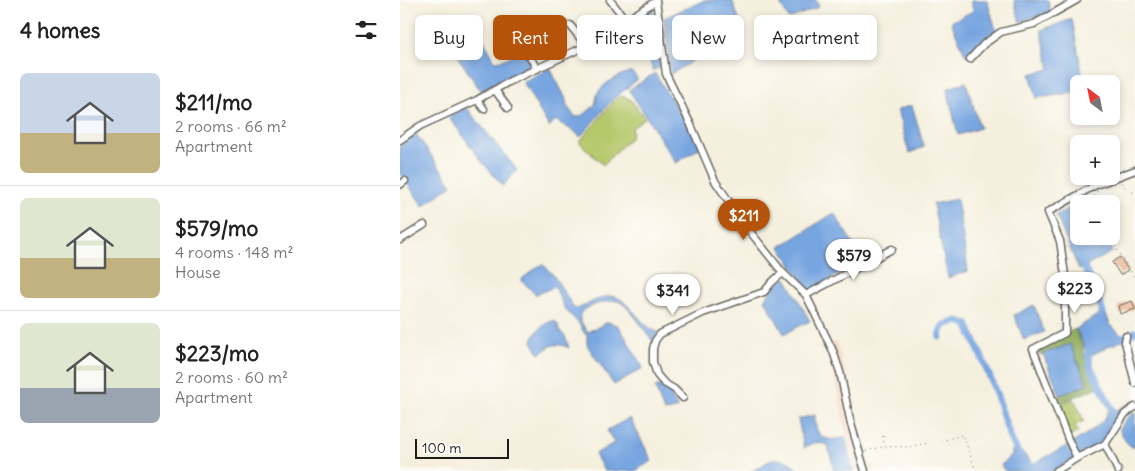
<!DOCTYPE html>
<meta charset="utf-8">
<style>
body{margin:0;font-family:Delius,sans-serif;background:#f2f2f2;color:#222;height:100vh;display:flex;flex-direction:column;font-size:19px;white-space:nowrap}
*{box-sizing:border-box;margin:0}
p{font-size:16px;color:#767676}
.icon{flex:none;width:28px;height:28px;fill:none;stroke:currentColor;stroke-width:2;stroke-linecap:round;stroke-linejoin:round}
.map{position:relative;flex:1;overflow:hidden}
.side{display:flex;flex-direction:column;background:#fff;width:400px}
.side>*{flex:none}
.guide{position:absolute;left:15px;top:15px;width:475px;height:45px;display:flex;gap:10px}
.needle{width:32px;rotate:328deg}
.buttons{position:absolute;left:670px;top:75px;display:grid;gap:10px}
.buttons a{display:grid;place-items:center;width:50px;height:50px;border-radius:8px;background:#fff;box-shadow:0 2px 8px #0003;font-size:25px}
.scale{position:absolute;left:15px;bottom:12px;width:94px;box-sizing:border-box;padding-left:5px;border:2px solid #1c1c1c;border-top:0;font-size:14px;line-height:18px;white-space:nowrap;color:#1c1c1c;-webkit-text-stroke:4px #fdfcf7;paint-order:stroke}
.price{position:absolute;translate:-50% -42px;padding:0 11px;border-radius:18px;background:#fff;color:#222;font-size:16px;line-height:32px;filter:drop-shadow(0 1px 2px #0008)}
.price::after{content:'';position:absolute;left:50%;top:30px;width:15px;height:11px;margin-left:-8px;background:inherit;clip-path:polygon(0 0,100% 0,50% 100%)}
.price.current{background:#b45309;color:#fff}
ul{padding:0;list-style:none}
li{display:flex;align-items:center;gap:15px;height:125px;padding:0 20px}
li+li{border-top:1px solid #e0e0e0}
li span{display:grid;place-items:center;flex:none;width:140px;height:100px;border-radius:8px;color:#555}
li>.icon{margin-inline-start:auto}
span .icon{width:60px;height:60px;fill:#fffc;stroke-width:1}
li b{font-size:21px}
h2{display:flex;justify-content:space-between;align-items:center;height:60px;padding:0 20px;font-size:21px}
.chip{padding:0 18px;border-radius:8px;background:#fff;box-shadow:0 2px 8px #0003;font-size:18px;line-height:45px}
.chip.current{background:#b45309;color:#fff}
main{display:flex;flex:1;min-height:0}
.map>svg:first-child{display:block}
</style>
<main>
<section class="side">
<h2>4 homes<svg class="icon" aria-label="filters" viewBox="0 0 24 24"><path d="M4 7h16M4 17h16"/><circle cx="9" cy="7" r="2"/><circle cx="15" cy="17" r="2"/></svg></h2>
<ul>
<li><span style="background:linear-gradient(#c9d6e8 60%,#c2b280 0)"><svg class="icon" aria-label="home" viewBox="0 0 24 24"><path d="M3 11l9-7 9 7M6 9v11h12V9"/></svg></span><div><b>$211/mo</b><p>2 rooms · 66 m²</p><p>Apartment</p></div></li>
<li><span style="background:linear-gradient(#dfe7d0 60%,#c2b280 0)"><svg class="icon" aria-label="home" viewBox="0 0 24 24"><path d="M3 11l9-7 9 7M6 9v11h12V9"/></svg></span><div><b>$579/mo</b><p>4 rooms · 148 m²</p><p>House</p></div></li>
<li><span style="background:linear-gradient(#dfe7d0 65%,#9aa5b1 0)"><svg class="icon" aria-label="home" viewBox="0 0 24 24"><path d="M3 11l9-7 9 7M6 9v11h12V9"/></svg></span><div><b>$223/mo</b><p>2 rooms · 60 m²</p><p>Apartment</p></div></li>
</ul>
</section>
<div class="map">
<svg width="735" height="471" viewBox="0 0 735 471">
<rect width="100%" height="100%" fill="#fdfcf7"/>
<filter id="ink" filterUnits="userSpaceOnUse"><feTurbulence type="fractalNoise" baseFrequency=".02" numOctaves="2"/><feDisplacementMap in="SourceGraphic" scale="10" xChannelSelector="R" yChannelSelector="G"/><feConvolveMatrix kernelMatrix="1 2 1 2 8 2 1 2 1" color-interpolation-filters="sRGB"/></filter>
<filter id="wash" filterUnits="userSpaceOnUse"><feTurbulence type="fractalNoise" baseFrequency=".0096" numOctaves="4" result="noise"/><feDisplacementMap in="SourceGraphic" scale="20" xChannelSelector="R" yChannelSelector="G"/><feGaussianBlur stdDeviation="1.12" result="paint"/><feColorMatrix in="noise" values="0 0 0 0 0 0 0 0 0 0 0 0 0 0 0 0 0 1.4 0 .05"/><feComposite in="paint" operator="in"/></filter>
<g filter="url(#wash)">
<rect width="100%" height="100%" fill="#f5f0de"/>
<path fill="#f3d4be" d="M437,342L462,435L470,454L474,471H455L446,435L433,369L425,347Z"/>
<path fill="#b6c86b" stroke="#697244" d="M222,96L230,99L245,118L232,128L231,137L203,165L179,142L214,101Z
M674,399L684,421L675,425L678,432L669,437L657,406Z"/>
<path fill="#90ac5f" stroke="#56643e" d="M675,329L683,347L684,355L699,387L657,404L655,397L687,385V380L670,345L640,355L637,349Z"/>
<path fill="#77a5e0" stroke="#4a607e" d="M305,0H332L343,30L271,74L264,18Z
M378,0H416L419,7L389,19Z
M571,0H587L596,30L566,56L551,22L573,11Z
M614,0H648L650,12L620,22Z
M253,7L260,68L253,70L240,32L203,57L195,47L223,27Z
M672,19L684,84H679V92L637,98L630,74L650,69L641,30Z
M76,41H84L95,61L103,60L119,52L128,56L133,67L82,93L56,54L65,45Z
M150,68L167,101L166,105L175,117C182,117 192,109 195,104C197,100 196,96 198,92C206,82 217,76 229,72H232L237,78V80L212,100L180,137L175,132L155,120L149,127L123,82Z
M255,73L301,147L276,163L229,90Z
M566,82L580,128L558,135L547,89Z
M512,105L524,147L509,153L497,110Z
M66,107L117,170L103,186L83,163L49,117Z
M16,134L52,185L23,206L0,173V146Z
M695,195L698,204H679V236H709L712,252L679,270L656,215Z
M557,199L568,271L548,278L533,204Z
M434,213L463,260L409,291L380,247Z
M143,265C156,274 165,296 175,309H177C216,291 213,289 242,321C247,326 251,330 258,332L253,342C245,331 231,308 220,302C213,297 183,307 180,314C178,320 185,328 188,332L208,322L219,326L243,368L214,385L187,345V334H185L179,324L165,309L156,289L153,287L151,288L136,295L123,282L122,280L123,278L139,266Z
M386,278L410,321L384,334L365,300C371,290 376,282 386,278Z
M634,305L644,332L624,340L614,315Z
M702,305L710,324L722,336L723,340L715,344L707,346L706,348L691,355L690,360H688L685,348L676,329L699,314L700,306Z
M152,321H155L158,325L159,330L165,336L169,348C154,341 151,346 139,354L132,341C137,330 140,326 152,321Z
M670,344L687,384L660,395L643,354Z
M264,384L278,408L264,412L255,387Z
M735,400V403L720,414L707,436L695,447L653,471H605L601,465L612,455V450L618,453L622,452L633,464C652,454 693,434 705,418C707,415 708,411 710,407H713L717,410Z
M735,411V447H732C726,443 722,436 719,429L727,418Z
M415,415C414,436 425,444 445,437L453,471H434L428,445C417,442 414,441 404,448L398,419Z
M230,418L252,461L235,471H204L195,454L214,443L207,430Z
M373,459C384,459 392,461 398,471H352Z"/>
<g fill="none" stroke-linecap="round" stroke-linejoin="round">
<path stroke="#77a5e0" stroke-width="7" d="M684,267L697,296L703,313
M540,337L541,331L544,325L558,321L567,324C578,348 588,371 597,396C604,418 609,441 623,460
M722,338L735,332
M688,352L690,366L714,413"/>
</g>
<g id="blocks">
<path fill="#e8b18e" d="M136,15L143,26L133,31L127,20Z
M720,257L728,270L720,275L712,262Z
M732,301L735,309L720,314L718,306Z"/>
</g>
</g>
<g filter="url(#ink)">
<use href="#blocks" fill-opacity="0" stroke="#686660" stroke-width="1"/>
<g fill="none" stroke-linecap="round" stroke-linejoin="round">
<defs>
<path id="minor" d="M210,0L226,20
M256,0L266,74L291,125L315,181L348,229L383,273L406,295L433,351L440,372L451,424L465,471
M170,25L186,46
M120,40L137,69
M570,59L584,44L601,32L634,24L677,0
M95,90L108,108
M77,100L84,109
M0,140L20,126L77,100L110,81L186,46L256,1
M0,185L5,181
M0,240L24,225
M406,295L492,249
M726,336L725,342L735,383
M283,398L274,389L264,383L257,375L253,362V349L255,341L260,334L303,313L364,292C366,290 367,288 369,286C372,281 378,277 383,273
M705,444L718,471
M677,458L668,439L633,349L665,333V275L660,241L648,212L694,186L735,170
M656,471L677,458L705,444L725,414L735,407"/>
</defs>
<use href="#minor" stroke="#686660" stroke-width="9"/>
<path stroke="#686660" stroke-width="1" stroke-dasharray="1 4" stroke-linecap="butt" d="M721,183L730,192H733L735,194
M697,191L703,204
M711,226L716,248L735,278
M483,436L484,446
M541,441L563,435L576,471
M466,451L486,446L508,447L527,443L528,440"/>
<use href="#minor" stroke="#fff" stroke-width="6"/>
</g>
</g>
</svg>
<div class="buttons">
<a><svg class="needle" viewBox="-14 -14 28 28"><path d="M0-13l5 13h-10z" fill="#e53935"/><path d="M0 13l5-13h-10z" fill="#767676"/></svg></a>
<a>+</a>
<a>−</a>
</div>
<div class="scale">100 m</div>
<b class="price current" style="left:344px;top:241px">$211</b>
<b class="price" style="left:454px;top:281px">$579</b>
<b class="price" style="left:675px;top:314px">$223</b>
<b class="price" style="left:273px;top:316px">$341</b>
<div class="guide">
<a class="chip">Buy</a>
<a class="chip current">Rent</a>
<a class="chip">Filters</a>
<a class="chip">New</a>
<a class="chip">Apartment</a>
</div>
</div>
</main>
